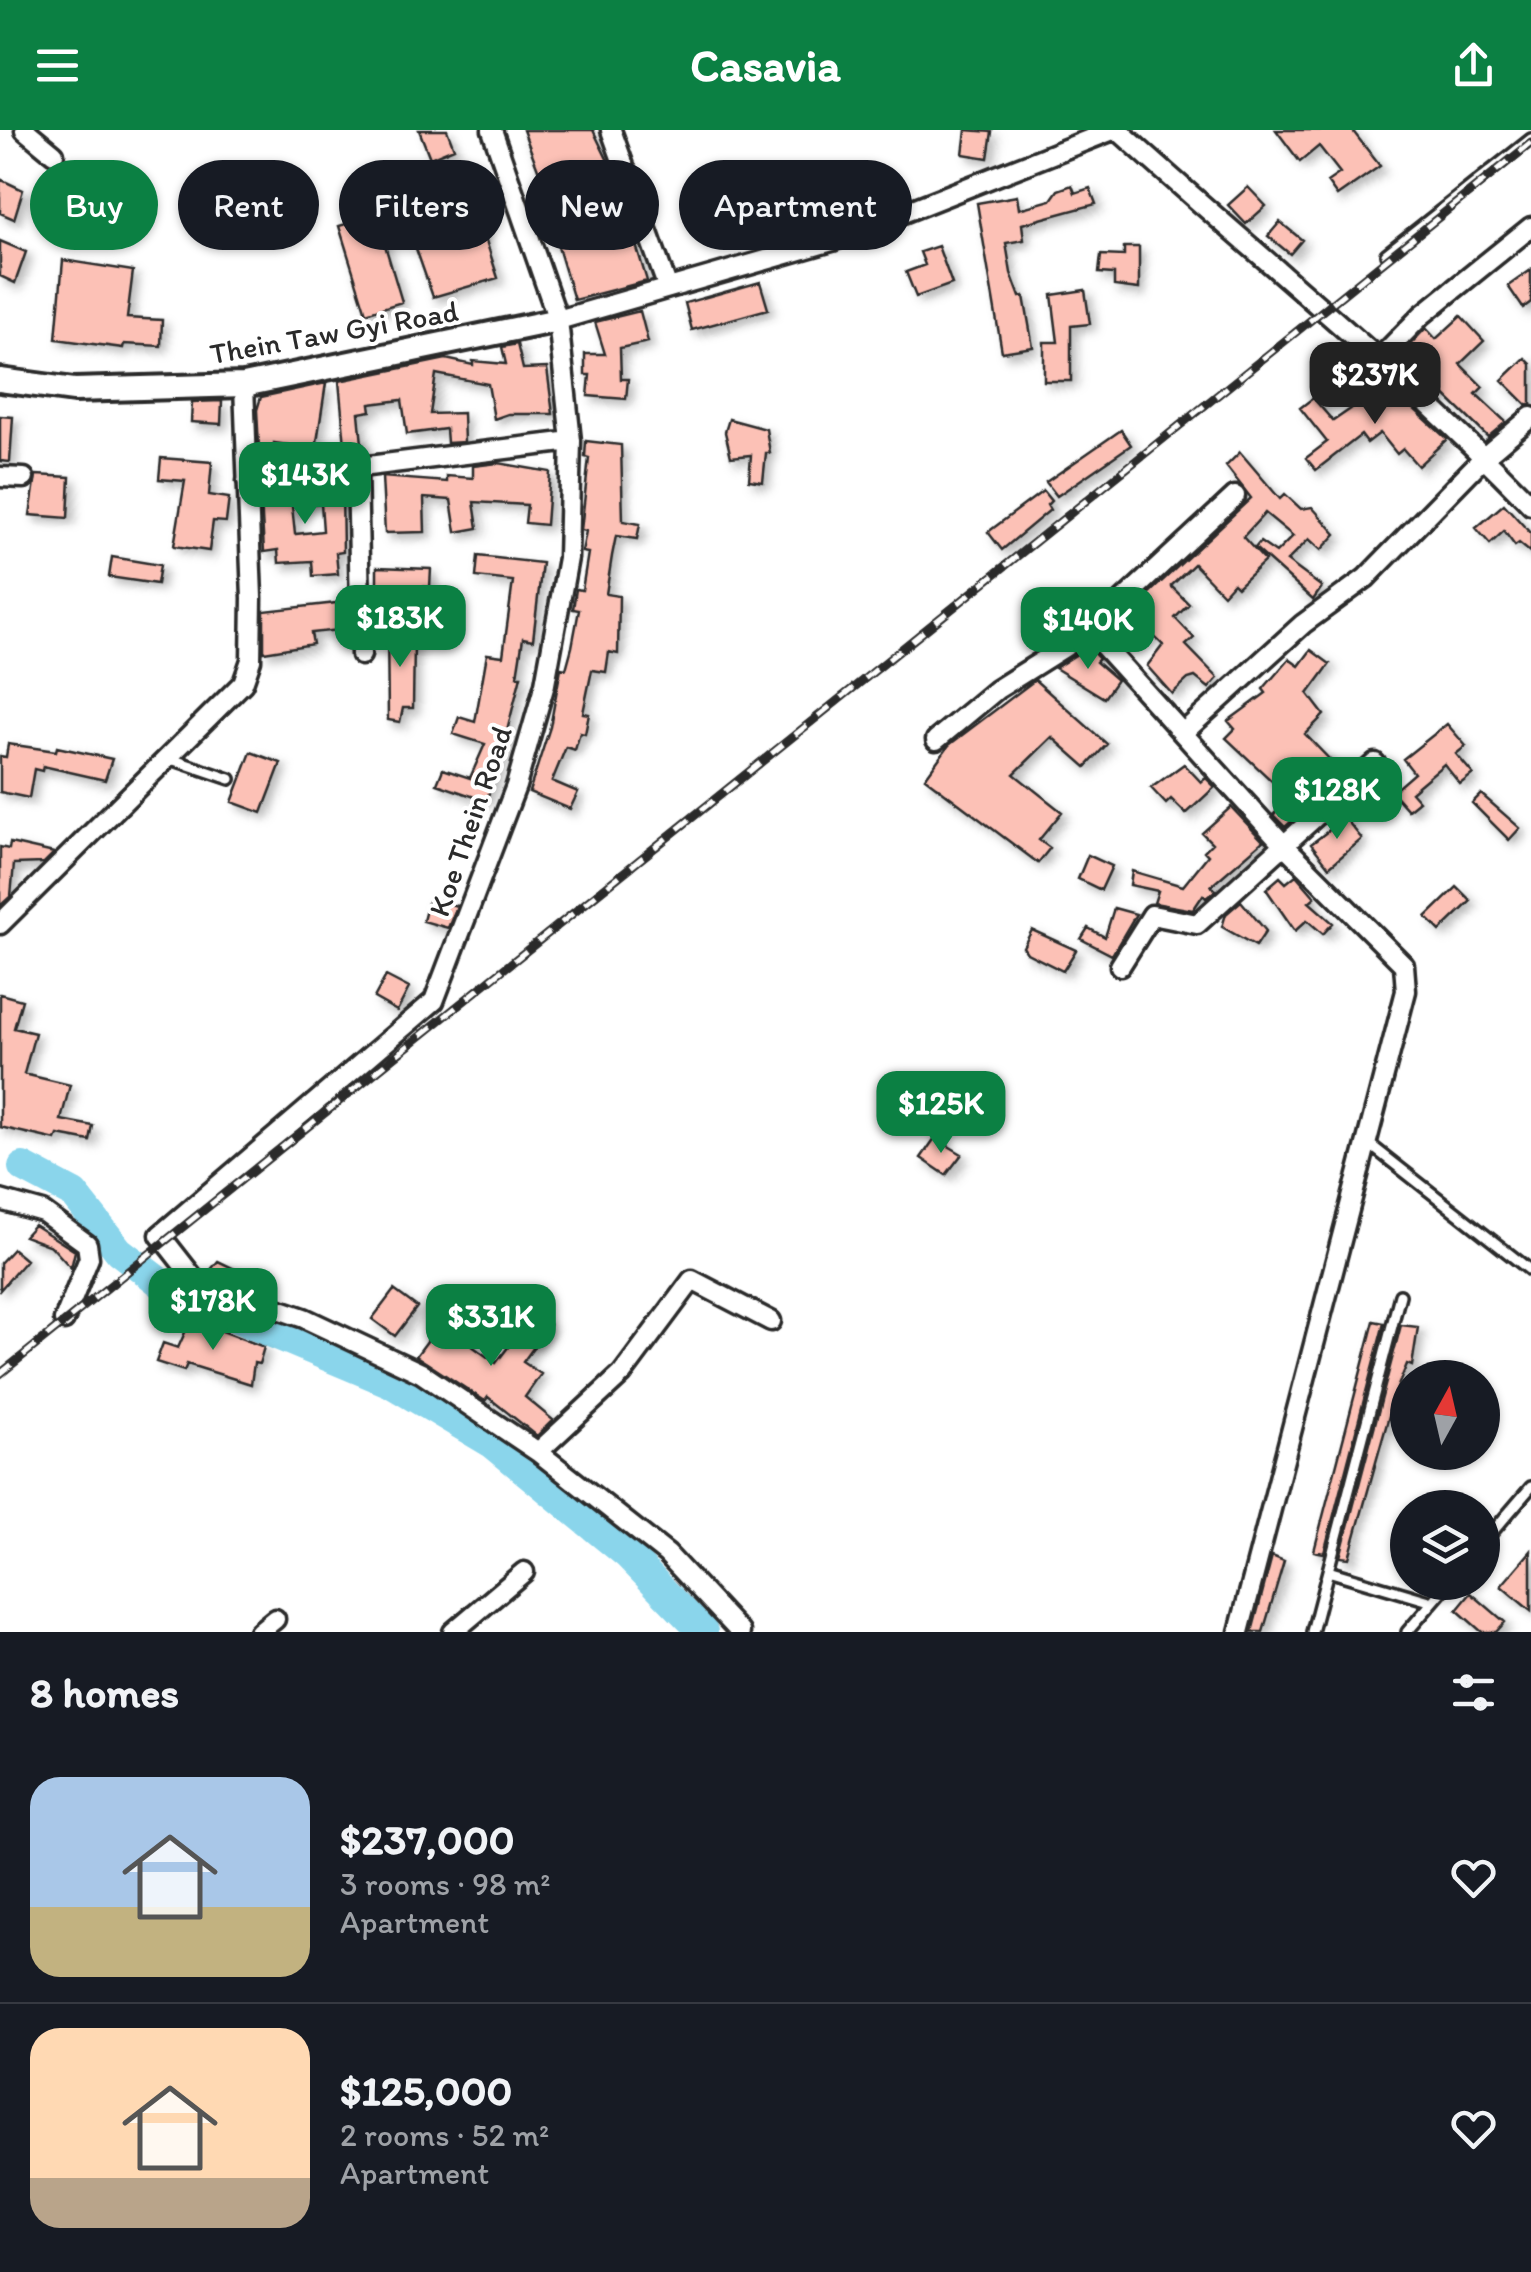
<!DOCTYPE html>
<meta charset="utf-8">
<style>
body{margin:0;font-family:Itim,sans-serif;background:#242831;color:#f1f3f6;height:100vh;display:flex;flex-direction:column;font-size:38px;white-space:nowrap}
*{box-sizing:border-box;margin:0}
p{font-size:32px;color:#9ea1a6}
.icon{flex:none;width:55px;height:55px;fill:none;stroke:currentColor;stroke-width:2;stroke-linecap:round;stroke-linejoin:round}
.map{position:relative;height:1502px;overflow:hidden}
.details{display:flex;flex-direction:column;background:#171b24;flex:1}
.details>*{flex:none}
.top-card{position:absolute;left:30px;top:30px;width:1000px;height:90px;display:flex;gap:20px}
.needle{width:65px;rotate:8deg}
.fabs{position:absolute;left:1390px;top:1230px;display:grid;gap:20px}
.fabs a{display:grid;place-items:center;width:110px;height:110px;border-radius:50%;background:#171b24;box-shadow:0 2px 8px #0004;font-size:50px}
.price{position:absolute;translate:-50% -85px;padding:0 22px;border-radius:20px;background:#0b8043;color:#fff;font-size:32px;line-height:65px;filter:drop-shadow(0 2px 5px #0008)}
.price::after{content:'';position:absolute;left:50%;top:60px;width:30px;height:22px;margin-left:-15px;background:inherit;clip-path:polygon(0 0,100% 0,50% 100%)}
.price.current{background:#222;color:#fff}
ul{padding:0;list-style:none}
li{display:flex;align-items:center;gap:30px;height:250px;padding:0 30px}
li+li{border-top:2px solid #363941}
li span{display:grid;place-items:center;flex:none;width:280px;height:200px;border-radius:30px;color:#555}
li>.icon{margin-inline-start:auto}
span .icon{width:120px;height:120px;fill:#fffc;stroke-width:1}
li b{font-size:42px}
h2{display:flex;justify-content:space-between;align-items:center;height:120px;padding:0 30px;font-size:42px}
.pill{padding:0 35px;border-radius:45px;background:#171b24;box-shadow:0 2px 8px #0004;font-size:35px;line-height:90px}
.pill.current{background:#0b8043;color:#fff}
header{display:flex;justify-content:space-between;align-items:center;height:130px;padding:0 30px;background:#0b8043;color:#fff;font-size:45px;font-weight:800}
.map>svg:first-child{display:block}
</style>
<header><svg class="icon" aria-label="menu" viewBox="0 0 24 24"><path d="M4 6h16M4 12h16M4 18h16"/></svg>Casavia<svg class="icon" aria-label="share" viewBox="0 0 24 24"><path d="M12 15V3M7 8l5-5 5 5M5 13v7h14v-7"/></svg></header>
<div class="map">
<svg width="1531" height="1502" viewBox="0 0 1531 1502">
<defs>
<filter id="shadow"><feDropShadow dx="5.5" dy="5.5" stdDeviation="5" flood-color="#0004"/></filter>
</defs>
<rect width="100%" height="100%" fill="#fff"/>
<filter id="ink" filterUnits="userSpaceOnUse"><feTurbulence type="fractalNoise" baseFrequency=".01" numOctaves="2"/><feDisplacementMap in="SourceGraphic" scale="20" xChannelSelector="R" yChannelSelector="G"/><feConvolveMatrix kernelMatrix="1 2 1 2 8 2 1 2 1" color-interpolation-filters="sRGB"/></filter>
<g filter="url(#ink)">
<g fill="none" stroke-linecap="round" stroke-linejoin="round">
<path stroke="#8ad5eb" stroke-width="30" d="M23,1037L74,1064L119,1121L170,1160L391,1253L492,1313L628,1425L703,1502"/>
</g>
<path fill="#fcc1b6" stroke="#2b2b2b" stroke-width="2.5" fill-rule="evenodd" filter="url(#shadow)" d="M419,0H447L454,18L430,28Z
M523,0H593L608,31L591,36L601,63L618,56L647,151L574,170L540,57L544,55Z
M966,0L992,2L988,28L963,24Z
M1276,0H1352L1380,36L1337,66L1327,52L1340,43L1319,16L1300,32Z
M0,49L23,60L14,89L0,83Z
M1072,55L1075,63L1090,58L1096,74L1022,94L1024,110L1006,113L1011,143L1020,167L1024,166L1033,217L1002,222L977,73L1017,66L1019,79L1051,70L1058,60Z
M1248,57L1266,76L1246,94L1228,75Z
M474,73L498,148L433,167L408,96Z
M376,85L402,172L366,183L339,96Z
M1280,92L1302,110L1290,124L1268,106Z
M0,111L26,122L15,153L0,146Z
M938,116L952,154L916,167L906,142L925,135L920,122Z
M1124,117H1139V159L1114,156V144L1099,143L1101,125L1124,126Z
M63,130L133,141L127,188L162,190L161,216L124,214L123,218L56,209Z
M1531,140V172L1523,178L1508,156Z
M760,152L768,179L692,200L685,173Z
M1085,160L1090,194L1071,196V251H1044V212H1058L1052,165Z
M640,181L648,212L620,218L621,249H628L626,269L588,266L590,245H585V224H605L595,192Z
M1461,186L1484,211L1460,234L1483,257L1476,264L1506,292L1488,307L1433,254L1428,258L1410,241L1416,232L1405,220L1426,198L1436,209Z
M517,214L523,239L547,238L553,284H508L494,289L488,254L436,244L430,284L463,283L464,312L447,313L446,299L407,304L402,270L370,274L371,281L359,283L363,324L346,326L339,251L446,229L473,235V231L506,234L502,217Z
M1525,228L1531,234V275H1527L1502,250Z
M326,253L315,325L301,323L302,317L274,313L273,335L260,337L257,280L261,267Z
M1387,254L1447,309L1418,336L1403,319L1397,324L1380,303L1367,313L1361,305L1316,340L1306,328L1327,312L1300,278L1313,268L1333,291Z
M222,271L221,294L191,292L192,272Z
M0,286L13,287L10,332L0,331Z
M729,289L766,299L770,323H766L763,352L749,350L751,325L731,327L725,302Z
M1121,300L1131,315L1057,366L1046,352Z
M586,311L621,315L623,391L640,394L637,409L616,406L612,426L606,464L619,466L618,524L609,522L606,542L592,540L583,583L589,584L585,604L580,603L575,620L566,617L552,651L578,662L570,679L529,662L550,597L561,538L566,539L572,517L579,480L573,479L576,459L582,460L588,423L582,422L586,401L581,400L589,328L585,327Z
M1240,322L1280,369L1285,364L1301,379L1312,377L1336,404L1321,420L1309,409L1287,431L1322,457L1313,470L1255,418L1260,412L1276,423L1293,406L1265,383L1243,407L1265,431L1237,457L1233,453L1223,464L1194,434L1171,456L1189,474L1175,488L1194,508L1186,515L1218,548L1209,558L1195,547L1188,549L1172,564L1147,536L1163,515L1129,482L1251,368L1226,336Z
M161,328L212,332L209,365L229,368L226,392L213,391L209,421L174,416L185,351L159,349Z
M498,333L550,342L546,395L525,393L527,375L474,372L478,398L456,402L451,370L424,368L425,402L385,403L382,347L447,352V346L473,348V336Z
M36,345L70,347L68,388L30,385Z
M307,356L342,359L343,422L336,423L338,444L313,446L312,431L279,433L278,420L264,422L261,369L287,365L286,359ZM321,373L323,401L295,404L292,376Z
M1043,361L1051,371L1047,375L1050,380L1002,420L988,402Z
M1504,374L1531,404V423L1519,413L1515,416L1504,401L1490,414L1476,398Z
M478,426L542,433L533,510L523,508L517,546H521L507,601L512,603L486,671L437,654L443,639L470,648L485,614L453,604L459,587L475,592L487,524L503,526L513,451L476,447Z
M112,427L160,435L157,454L109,447Z
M377,437L431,439L430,457L377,455Z
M337,473L340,500L311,503L313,514L264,522V481Z
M387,492L409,493L408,512H414L413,578H403L400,592L388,590Z
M1088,517L1099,529L1096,532L1117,550L1104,568L1055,538Z
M1311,520L1330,534L1308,564L1324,585L1305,604L1333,633L1312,653L1320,662L1317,669L1285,697L1273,685L1290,668L1226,608L1235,599L1228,591L1266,563L1263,559L1289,529L1299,536Z
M1035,550L1107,614L1086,637L1052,607L1014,644L1062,682L1039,710L1050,718L1038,733L925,648L949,615Z
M1447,594L1466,616L1456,624L1473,644L1460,654L1444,634L1411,662L1419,671L1408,680L1392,662L1414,643L1403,629Z
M8,614L56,621L57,617L112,629L105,650L43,636L42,641L34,639L29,668L0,662V626L6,627Z
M251,622L281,633L262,683L232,672Z
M1184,634L1201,652L1206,648L1215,657L1186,684L1171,669L1166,674L1151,658Z
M1481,664L1520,698L1509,710L1472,673Z
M1231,677L1263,711L1211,756L1216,760L1206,768L1203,765L1193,780L1154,773L1158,761L1130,755L1132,741L1183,756L1208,725L1204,721L1212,713L1202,703Z
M1345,688L1362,709L1329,737L1311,714Z
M10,713L54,723L44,733L14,734L11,766L0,776V717L9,719Z
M1088,725L1112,736L1101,760L1078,749Z
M1296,745L1315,767L1309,772L1333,793L1323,804L1307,790L1295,801L1266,759L1280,747L1286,753Z
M1457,757L1471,771L1440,801L1426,787Z
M429,768L457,776L448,798L423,791Z
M1241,771L1266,801L1256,816L1222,797L1226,784Z
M1114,778L1136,784L1112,825L1081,809L1088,798L1105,807Z
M1032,800L1076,820L1063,841L1027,823L1023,817Z
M386,846L409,858L397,881L374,868Z
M0,864L22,870L14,898L35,903L24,944L70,955L61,990L93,996L90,1011L58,1005L56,1010L0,997Z
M935,1008L962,1024L946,1045L921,1028Z
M34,1095L75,1121L71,1138L51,1116L24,1106Z
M13,1119L26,1130L0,1160V1133Z
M218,1131L247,1145L270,1148L267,1162L209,1142Z
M394,1160L417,1177L395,1206L372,1189Z
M448,1183L462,1193L454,1203L496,1233L534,1183L550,1195L523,1232L541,1244L525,1267L553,1290L537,1306L488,1267L485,1271L416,1226Z
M191,1189L264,1217L259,1234L254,1233L251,1254L187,1234L184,1241L156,1232L163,1213L178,1218Z
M1374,1191L1384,1193L1324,1423L1314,1421Z
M1401,1195L1418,1197L1412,1236L1407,1234L1396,1261L1349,1428L1340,1427Z
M1531,1421V1481L1501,1456Z
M1272,1426L1284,1431L1263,1502H1252Z
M1471,1463L1505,1492L1496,1502H1482L1457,1480Z"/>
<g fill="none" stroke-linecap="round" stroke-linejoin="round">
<defs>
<path id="service" d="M1386,124L1531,9
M171,629L230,649
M1368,1013L1531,1141
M1482,1414L1531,1357
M1328,1441L1433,1472
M1312,1502L1400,1165
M1407,1502L1450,1452"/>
<path id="minor" d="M25,0L54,24
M492,0L558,190L571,311L568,428L545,554L516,656L434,871L160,1105L196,1151L304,1188L421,1243L538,1322L667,1424L740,1502
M611,0L668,158
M1118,0C1256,125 1402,241 1531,375
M558,190L832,111L1113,0
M1378,230L1422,185L1531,97
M357,338L361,525
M0,347L24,348
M247,351L571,311
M1090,501L1284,715L1197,794L1152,785L1120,836
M1184,602L1303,494L1366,448L1484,327L1531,287
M936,610L996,560L1090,501L1235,366
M0,794L243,553L251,530L252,468L244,255
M0,1070L43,1082L87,1114L89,1128L64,1190
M538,1322L622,1244L692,1150L771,1191
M259,1502L275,1489
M453,1502L524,1442
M1239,1502L1406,861L1404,835L1284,715L1375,633"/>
<path id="tertiary" d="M0,250L74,260L244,255L558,190"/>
</defs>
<use href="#service" stroke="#2b2b2b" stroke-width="16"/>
<use href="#minor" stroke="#2b2b2b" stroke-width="25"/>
<use href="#tertiary" stroke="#2b2b2b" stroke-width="30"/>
<use href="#service" stroke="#fff" stroke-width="9"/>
<use href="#minor" stroke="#fff" stroke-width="18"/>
<use href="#tertiary" stroke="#fff" stroke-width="22"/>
<defs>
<path id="rail" d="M0,1244L1531,13"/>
</defs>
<use href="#rail" stroke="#2b2b2b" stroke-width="9"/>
<use href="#rail" stroke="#fff" stroke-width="5" stroke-dasharray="15" stroke-linecap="butt"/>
</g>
</g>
<g text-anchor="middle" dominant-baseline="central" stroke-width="8" stroke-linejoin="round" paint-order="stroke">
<g font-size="30" fill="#2b2b2b" stroke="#fff">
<text transform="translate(334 202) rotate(-10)">Thein Taw Gyi Road</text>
<text transform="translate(470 691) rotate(-71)">Koe Thein Road</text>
</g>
</g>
</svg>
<div class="fabs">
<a><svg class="needle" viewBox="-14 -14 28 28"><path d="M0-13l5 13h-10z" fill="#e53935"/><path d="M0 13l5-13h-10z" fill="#9ea1a6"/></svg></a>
<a><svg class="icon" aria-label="layers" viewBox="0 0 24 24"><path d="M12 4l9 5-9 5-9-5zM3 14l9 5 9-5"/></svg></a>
</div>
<b class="price current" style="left:1375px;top:297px">$237K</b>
<b class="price" style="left:305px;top:397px">$143K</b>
<b class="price" style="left:400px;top:540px">$183K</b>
<b class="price" style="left:1088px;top:542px">$140K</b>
<b class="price" style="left:1337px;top:712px">$128K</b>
<b class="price" style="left:941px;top:1026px">$125K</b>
<b class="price" style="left:213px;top:1223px">$178K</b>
<b class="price" style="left:491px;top:1239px">$331K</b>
<div class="top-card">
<a class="pill current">Buy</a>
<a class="pill">Rent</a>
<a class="pill">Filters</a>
<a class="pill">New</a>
<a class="pill">Apartment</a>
</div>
</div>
<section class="details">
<h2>8 homes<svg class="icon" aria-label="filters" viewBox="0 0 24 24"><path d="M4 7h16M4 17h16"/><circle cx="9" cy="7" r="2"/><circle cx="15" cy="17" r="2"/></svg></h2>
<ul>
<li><span style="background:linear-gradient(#a9c7e8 65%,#c2b280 0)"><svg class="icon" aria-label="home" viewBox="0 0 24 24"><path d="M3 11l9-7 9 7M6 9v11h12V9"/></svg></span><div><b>$237,000</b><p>3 rooms · 98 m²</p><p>Apartment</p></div><svg class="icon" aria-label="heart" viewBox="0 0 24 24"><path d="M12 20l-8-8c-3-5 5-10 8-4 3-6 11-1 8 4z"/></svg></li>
<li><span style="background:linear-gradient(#ffd9b3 75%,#b9a48a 0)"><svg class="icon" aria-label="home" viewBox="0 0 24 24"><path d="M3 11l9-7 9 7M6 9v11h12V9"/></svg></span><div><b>$125,000</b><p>2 rooms · 52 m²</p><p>Apartment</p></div><svg class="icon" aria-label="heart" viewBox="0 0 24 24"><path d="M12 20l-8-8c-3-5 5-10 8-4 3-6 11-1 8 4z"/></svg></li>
</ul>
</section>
